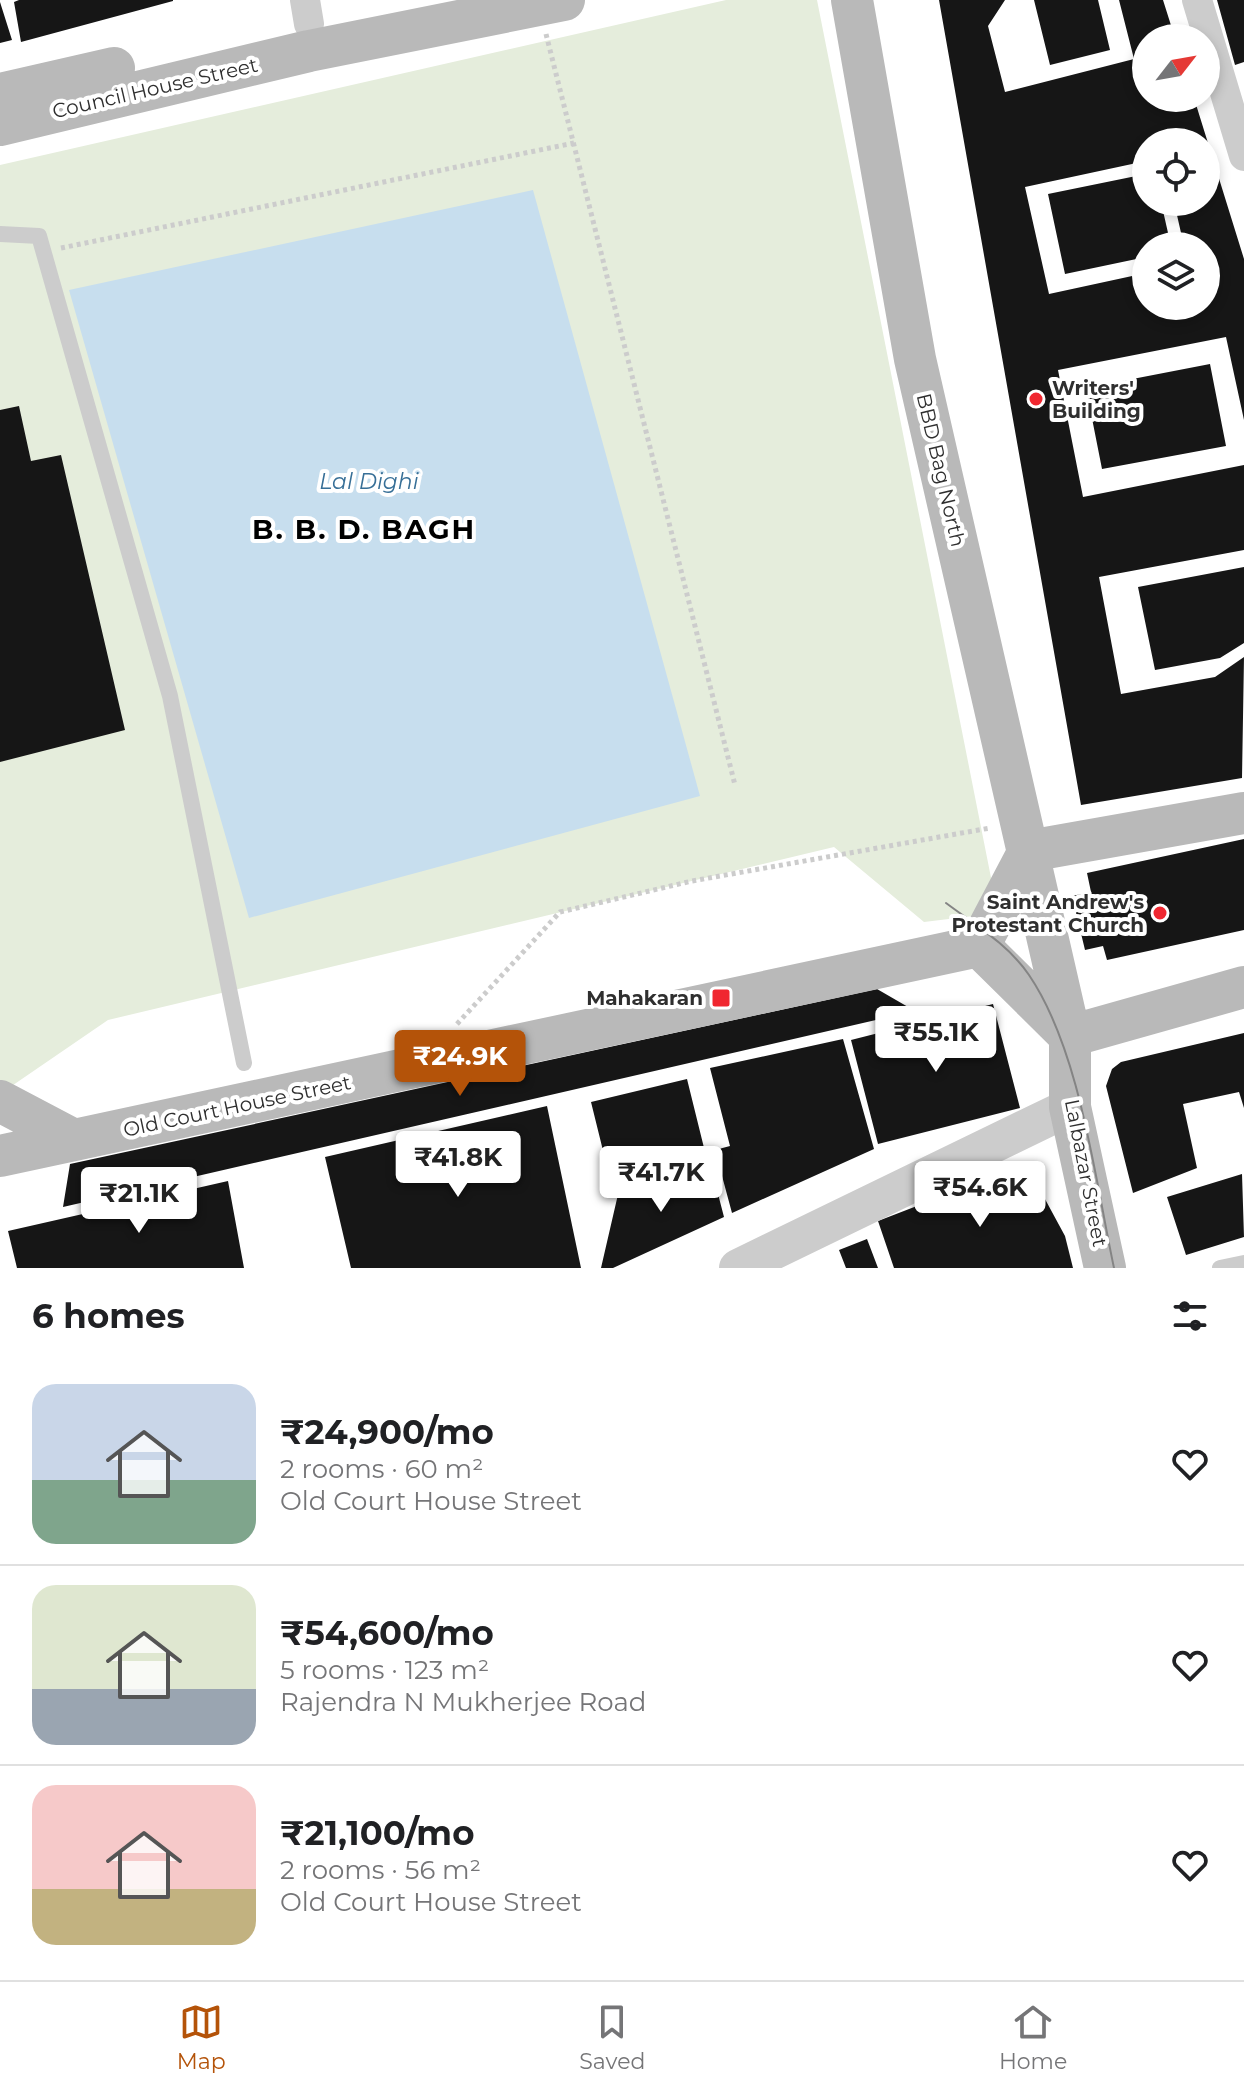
<!DOCTYPE html>
<meta charset="utf-8">
<style>
body{margin:0;font-family:Montserrat,sans-serif;background:#f2f2f2;color:#202124;height:100vh;display:flex;flex-direction:column;font-size:30px;white-space:nowrap}
*{box-sizing:border-box;margin:0}
p{font-size:26px;color:#757577}
.icon{flex:none;width:44px;height:44px;fill:none;stroke:currentColor;stroke-width:2;stroke-linecap:round;stroke-linejoin:round}
.map{position:relative;height:1268px;overflow:hidden}
.drawer{display:flex;flex-direction:column;background:#fff;flex:1}
.drawer>*{flex:none}
.needle{width:52px;rotate:59deg}
.buttons{position:absolute;left:1132px;top:24px;display:grid;gap:16px}
.buttons a{display:grid;place-items:center;width:88px;height:88px;border-radius:50%;background:#fff;box-shadow:0 4px 12px #0003;font-size:40px}
.price{position:absolute;translate:-50% -68px;padding:0 18px;border-radius:8px;background:#fff;color:#222;font-size:26px;line-height:52px;filter:drop-shadow(0 2px 4px #0008)}
.price::after{content:'';position:absolute;left:50%;top:48px;width:24px;height:18px;margin-left:-12px;background:inherit;clip-path:polygon(0 0,100% 0,50% 100%)}
.price.selected{background:#b45309;color:#fff}
ul{padding:0;list-style:none}
li{display:flex;align-items:center;gap:24px;height:200px;padding:0 32px}
li+li{border-top:2px solid #e0e0e0}
li span{display:grid;place-items:center;flex:none;width:224px;height:160px;border-radius:24px;color:#555}
li>.icon{margin-inline-start:auto}
span .icon{width:96px;height:96px;fill:#fffc;stroke-width:1}
li b{font-size:34px}
h2{display:flex;justify-content:space-between;align-items:center;height:96px;padding:0 32px;font-size:34px}
.dock{display:flex;justify-content:space-around;align-items:center;height:112px;border-top:2px solid #e0e0e0;background:#fff;font-size:22px;color:#757577}
.dock a{display:grid;justify-items:center;gap:4px}
.dock .selected{color:#b45309}
.map>svg:first-child{display:block}
</style>
<div class="map">
<svg width="1244" height="1268" viewBox="0 0 1244 1268">
<rect width="100%" height="100%" fill="#fff"/>
<path fill="#e5eddc" d="M726,0H817L998,913L924,922L834,847L108,1020L0,1094V165Z"/>
<path fill="#c7deee" d="M533,190L700,796L249,918L69,290Z"/>
<path fill="#161616" fill-rule="evenodd" d="M19,0H173V1L21,42L14,2Z
M939,0H1005L988,26L1005,92L1134,59L1119,0H1163L1175,38H1146V98H1194L1244,259V420L1226,337L1058,370L1083,497L1244,465V550L1099,577L1121,694L1215,677L1244,657L1242,778L1081,805ZM1146,142H1206V202H1174L1184,246H1206V306H1146V273L1049,294L1025,187L1146,161Z
M1034,0H1098L1110,50L1050,65Z
M1217,0H1244V62L1235,65Z
M0,2L12,40L0,43Z
M1146,174V202H1161L1171,246H1146V257L1065,274L1048,194Z
M1210,364L1226,446L1102,469L1086,388Z
M19,406L31,461L61,455L125,730L0,762V410Z
M1244,567V643L1220,658L1155,670L1138,587Z
M1244,839V930L1107,960L1103,946L1085,950L1072,896L1091,892L1087,873Z
M877,989L915,1011L63,1207L70,1164Z
M993,1004L1020,1108L878,1144L851,1040Z
M1244,1033V1108L1239,1092L1183,1104L1197,1168L1133,1193L1106,1086L1112,1069L1121,1062Z
M843,1039L874,1149L732,1213L715,1150L730,1146L710,1068Z
M687,1079L707,1160L611,1183L591,1102Z
M547,1106L581,1268H351L325,1157Z
M1026,1164L1065,1236L1073,1268H894L878,1221Z
M711,1167L724,1217L613,1268H601L619,1190Z
M1242,1174L1244,1237L1186,1255L1167,1197Z
M228,1181L244,1268H17L8,1231Z
M867,1239L878,1268H846L839,1250Z"/>
<g fill="none" stroke-linecap="round" stroke-linejoin="round">
<path stroke="#ccc" stroke-width="5" stroke-dasharray="4 4" stroke-linecap="butt" d="M546,34L735,785
M61,248L574,143
M457,1024L560,912L692,881L990,828"/>
<path stroke="#ccc" stroke-width="16" d="M0,234L39,236L170,696L244,1063
M1220,1268L1244,1263"/>
<path stroke="#ccc" stroke-width="30" d="M305,0L309,24
M1197,0L1244,156"/>
<path stroke="#ccc" stroke-width="38" d="M738,1268L1070,1107"/>
<path stroke="#b9b9b9" stroke-width="42" d="M852,0L915,359L1070,1036V1107L1105,1268
M0,94L114,68
M0,125L309,51L564,0
M979,946L1070,1036
M1070,1036L1244,987
M0,1101L74,1140
M0,1156L979,946L1029,851L1244,813"/>
<path stroke="#848484" stroke-width="2" d="M946,903C974,924 1009,945 1029,975C1080,1050 1095,1179 1114,1268"/>
</g>
<g fill="#f02730" stroke="#fff" stroke-width="3">
<circle cx="1036" cy="399" r="8"/>
<circle cx="1160" cy="913" r="8"/>
<rect x="711" y="988" width="20" height="20" rx="4"/>
</g>
<g text-anchor="middle" dominant-baseline="central" stroke-width="8" stroke-linejoin="round" paint-order="stroke">
<g font-size="20" fill="#2f2f2f" stroke="#fff">
<text transform="translate(155 88) rotate(-13)">Council House Street</text>
<text transform="translate(941 470) rotate(77)">BBD Bag North</text>
<text transform="translate(237 1106) rotate(-12)">Old Court House Street</text>
<text transform="translate(1086 1173) rotate(79)">Lalbazar Street</text>
</g>
<g font-size="20" font-weight="bold" fill="#2f2f2f" stroke="#fff" text-anchor="end">
<text x="1052" y="388" text-anchor="start">Writers'<tspan x="1052" dy="23">Building</tspan></text>
<text x="1144" y="902">Saint Andrew's<tspan x="1144" dy="23">Protestant Church</tspan></text>
<text x="703" y="998">Mahakaran</text>
</g>
<g font-size="22" font-style="italic" fill="#376f97" stroke="#fff">
<text x="369" y="481">Lal Dighi</text>
</g>
<g font-size="28" font-weight="bold" letter-spacing="2" fill="#000" stroke="#fff">
<text x="364" y="529">B. B. D. BAGH</text>
</g>
</g>
</svg>
<div class="buttons">
<a><svg class="needle" viewBox="-14 -14 28 28"><path d="M0-13l5 13h-10z" fill="#e53935"/><path d="M0 13l5-13h-10z" fill="#757577"/></svg></a>
<a><svg class="icon" aria-label="locate" viewBox="0 0 24 24"><circle cx="12" cy="12" r="6"/><path d="M12 2v4M12 18v4M2 12h4M18 12h4"/></svg></a>
<a><svg class="icon" aria-label="layers" viewBox="0 0 24 24"><path d="M12 4l9 5-9 5-9-5zM3 14l9 5 9-5"/></svg></a>
</div>
<b class="price" style="left:936px;top:1074px">₹55.1K</b>
<b class="price selected" style="left:460px;top:1098px">₹24.9K</b>
<b class="price" style="left:458px;top:1199px">₹41.8K</b>
<b class="price" style="left:661px;top:1214px">₹41.7K</b>
<b class="price" style="left:980px;top:1229px">₹54.6K</b>
<b class="price" style="left:139px;top:1235px">₹21.1K</b>
</div>
<section class="drawer">
<h2>6 homes<svg class="icon" aria-label="filters" viewBox="0 0 24 24"><path d="M4 7h16M4 17h16"/><circle cx="9" cy="7" r="2"/><circle cx="15" cy="17" r="2"/></svg></h2>
<ul>
<li><span style="background:linear-gradient(#c9d6e8 60%,#7fa58c 0)"><svg class="icon" aria-label="home" viewBox="0 0 24 24"><path d="M3 11l9-7 9 7M6 9v11h12V9"/></svg></span><div><b>₹24,900/mo</b><p>2 rooms · 60 m²</p><p>Old Court House Street</p></div><svg class="icon" aria-label="heart" viewBox="0 0 24 24"><path d="M12 20l-8-8c-3-5 5-10 8-4 3-6 11-1 8 4z"/></svg></li>
<li><span style="background:linear-gradient(#dfe7d0 65%,#9aa5b1 0)"><svg class="icon" aria-label="home" viewBox="0 0 24 24"><path d="M3 11l9-7 9 7M6 9v11h12V9"/></svg></span><div><b>₹54,600/mo</b><p>5 rooms · 123 m²</p><p>Rajendra N Mukherjee Road</p></div><svg class="icon" aria-label="heart" viewBox="0 0 24 24"><path d="M12 20l-8-8c-3-5 5-10 8-4 3-6 11-1 8 4z"/></svg></li>
<li><span style="background:linear-gradient(#f6c9c9 65%,#c2b280 0)"><svg class="icon" aria-label="home" viewBox="0 0 24 24"><path d="M3 11l9-7 9 7M6 9v11h12V9"/></svg></span><div><b>₹21,100/mo</b><p>2 rooms · 56 m²</p><p>Old Court House Street</p></div><svg class="icon" aria-label="heart" viewBox="0 0 24 24"><path d="M12 20l-8-8c-3-5 5-10 8-4 3-6 11-1 8 4z"/></svg></li>
</ul>
</section>
<nav class="dock">
<a class="selected"><svg class="icon" aria-label="map" viewBox="0 0 24 24"><path d="M3 6l6-2 6 2 6-2v14l-6 2-6-2-6 2zM9 4v14M15 6v14"/></svg>Map</a>
<a><svg class="icon" aria-label="saved" viewBox="0 0 24 24"><path d="M7 4h10v16l-5-4-5 4z"/></svg>Saved</a>
<a><svg class="icon" aria-label="home" viewBox="0 0 24 24"><path d="M3 11l9-7 9 7M6 9v11h12V9"/></svg>Home</a>
</nav>
